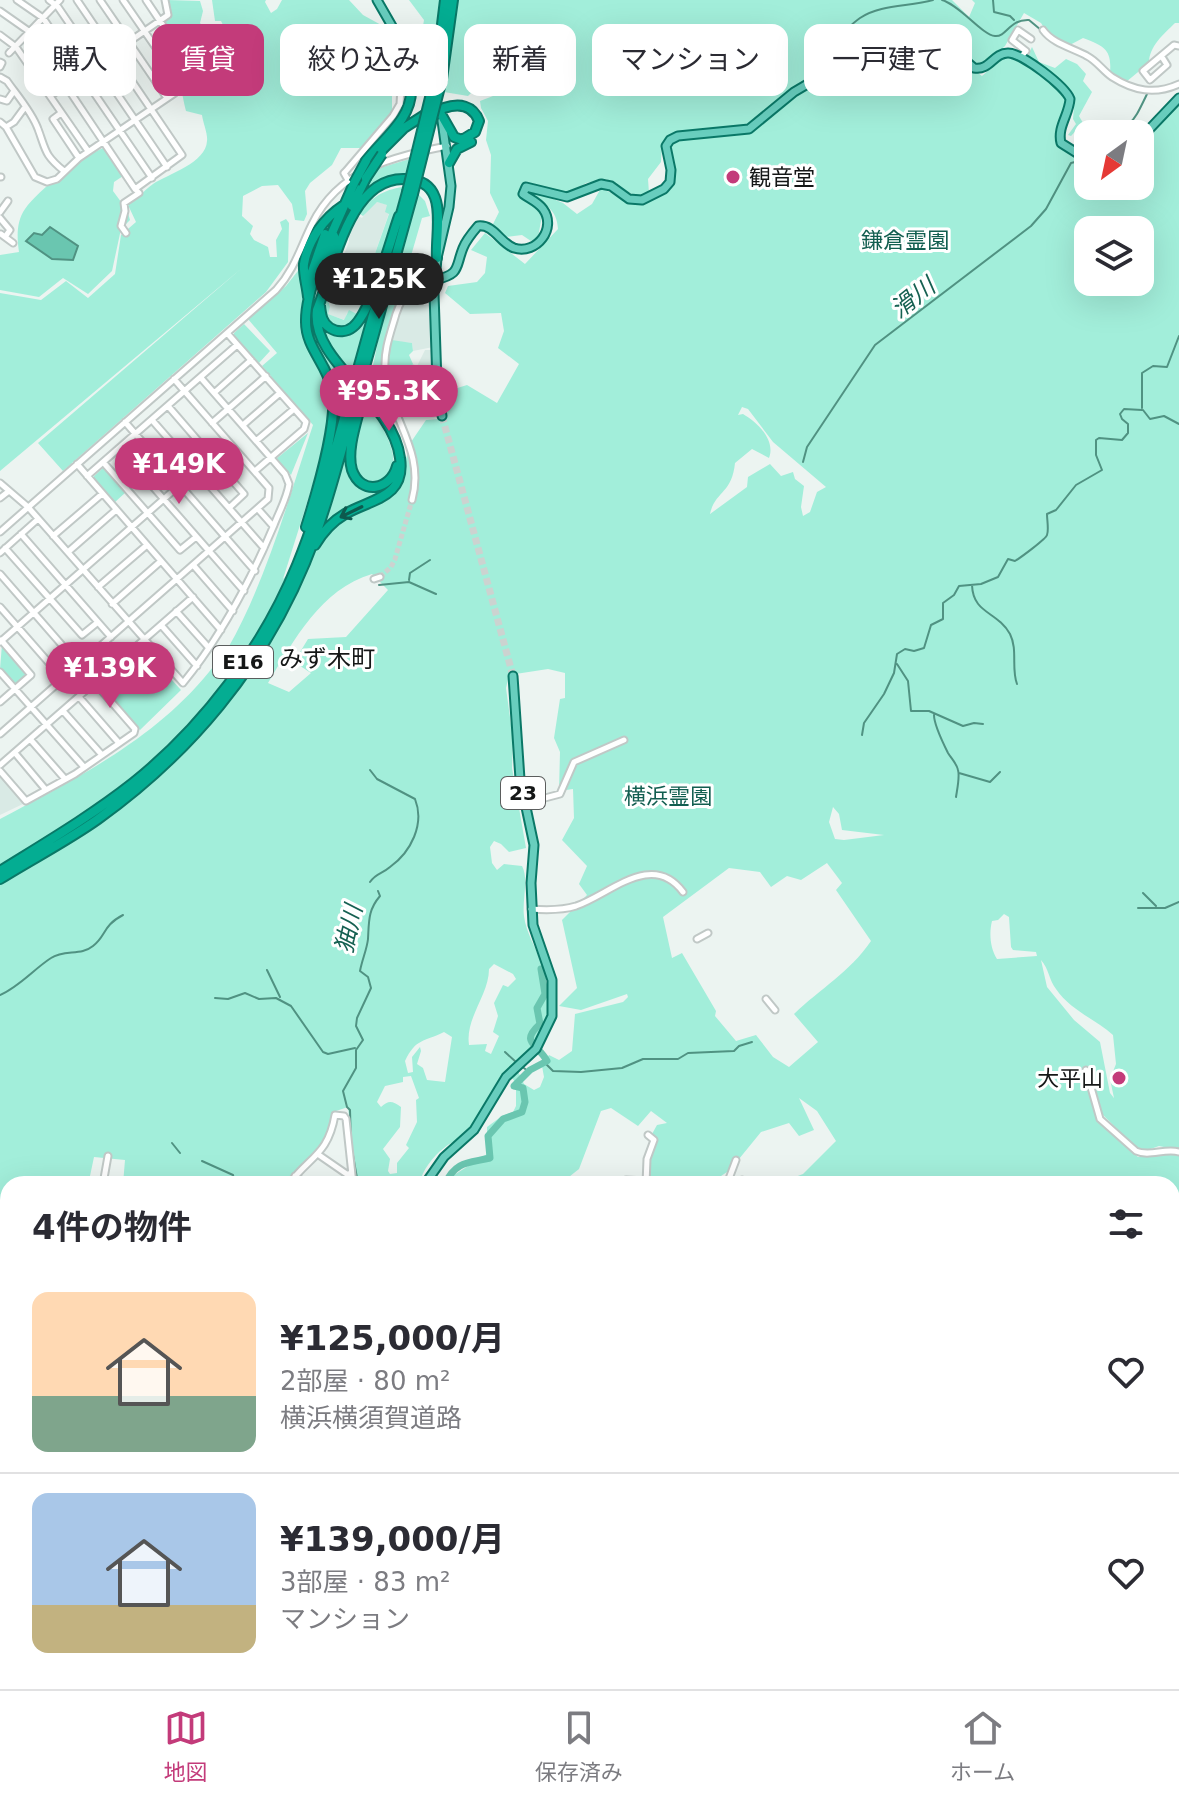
<!DOCTYPE html>
<html lang="ja">
<meta charset="utf-8">
<style>
body{margin:0;font-family:"DejaVu Sans","Noto Sans JP",sans-serif;background:#f7f7f7;color:#2b2b33;height:100vh;display:flex;flex-direction:column;font-size:30px;white-space:nowrap}
*{box-sizing:border-box;margin:0}
p{font-size:26px;color:#7c7c81}
.icon{flex:none;width:44px;height:44px;fill:none;stroke:currentColor;stroke-width:2;stroke-linecap:round;stroke-linejoin:round}
.map{position:relative;flex:1;overflow:hidden}
.sheet{position:absolute;left:0px;top:1176px;width:1180px;height:514px;display:flex;flex-direction:column;background:#fff;border-radius:24px 24px 0 0;box-shadow:0 8px 32px #0002}
.sheet>*{flex:none}
.banner{position:absolute;left:24px;top:24px;width:1132px;height:72px;display:flex;gap:16px}
.needle{width:52px;rotate:213deg}
.controls{position:absolute;left:1074px;top:120px;display:grid;gap:16px}
.controls a{display:grid;place-items:center;width:80px;height:80px;border-radius:16px;background:#fff;box-shadow:0 8px 32px #0002;font-size:40px}
.price{position:absolute;translate:-50% -68px;padding:0 18px;border-radius:28px;background:#c33b7a;color:#fff;font-size:26px;line-height:52px;filter:drop-shadow(0 2px 4px #0008)}
.price::after{content:'';position:absolute;left:50%;top:48px;width:24px;height:18px;margin-left:-12px;background:inherit;clip-path:polygon(0 0,100% 0,50% 100%)}
.price.active{background:#222;color:#fff}
ul{padding:0;list-style:none}
li{display:flex;align-items:center;gap:24px;height:200px;padding:0 32px}
li+li{border-top:2px solid #e1e1e2}
li span{display:grid;place-items:center;flex:none;width:224px;height:160px;border-radius:16px;color:#555}
li>.icon{margin-inline-start:auto}
span .icon{width:96px;height:96px;fill:#fffc;stroke-width:1}
li b{font-size:34px}
h2{display:flex;justify-content:space-between;align-items:center;height:96px;padding:0 32px;font-size:34px}
.chip{padding:0 28px;border-radius:16px;background:#fff;box-shadow:0 8px 32px #0002;font-size:28px;line-height:72px}
.chip.active{background:#c33b7a;color:#fff}
.dock{display:flex;justify-content:space-around;align-items:center;height:112px;border-top:2px solid #e1e1e2;background:#fff;font-size:22px;color:#7c7c81}
.dock a{display:grid;justify-items:center;gap:4px}
.dock .active{color:#c33b7a}
.map>svg:first-child{display:block}
</style>
<div class="map">
<svg width="1179" height="1689" viewBox="0 0 1179 1689">
<rect width="100%" height="100%" fill="#ecf4f1"/>
<path fill="#d9eae5" d="M377,202L388,205L389,213L361,293L364,295L357,315L347,313L345,320L327,314L330,307L327,297L349,242V227L355,214L362,218L372,204Z
M404,304L429,305L433,347L413,351L412,343L391,341Z
M425,350H434L435,384L409,411L405,410L403,397L410,389L408,372L413,364L417,366Z
M0,775L25,803L0,815Z"/>
<path fill="#a2eeda" fill-rule="evenodd" d="M167,0L200,1L203,11L200,23L209,34L201,58L192,54L186,62L194,70L204,73L213,63L219,62L221,36L225,29L221,21H215L212,0H266L265,2L271,13L277,9L282,0H349L363,15L383,26L382,55L373,63L369,73L377,84L392,92V111L361,148H341L332,165L310,183L305,191L307,214L304,221L295,220L292,204L278,185L262,186L243,196L242,216L253,226L250,234L254,240L268,247L270,257H277L276,240L282,229L280,222L286,219L289,223L288,262L266,292L63,471L38,443L242,268L0,471V293L41,300L66,281L88,298L115,274L121,235L136,222L128,205C138,199 144,190 153,184C168,174 206,163 207,141C208,134 203,123 202,115L186,111C184,103 179,81 180,73C181,59 188,51 188,36L186,35L182,48L164,22L171,18Z
M409,0H440L432,62L424,76L415,60L414,47L421,38L424,20Z
M458,0H952L969,17L975,3L972,0H1179V23H1175C1164,34 1149,46 1149,63L1126,82L1110,73C1112,49 1104,46 1083,38L1068,46L1048,34L1041,23L1024,13L1005,46L986,64L968,63L940,34L914,24L896,30L811,79L817,84L901,34L922,36L939,43L982,76C988,71 996,62 1004,59C1018,53 1040,76 1051,84L1055,76L1029,59L1028,55L1032,47L1039,62L1055,68L1066,59L1077,64L1086,74L1083,81L1092,92L1079,116L1083,123L1071,136L1068,135L1076,124L1073,119L1074,107L1067,104L1056,134L1062,147L1088,160V186H1140V143L1179,102V1150L1159,1146L1145,1151L1137,1149L1100,1112L1096,1117L1138,1157L1171,1154L1179,1156V1302L1172,1320V1184H777L803,1174L836,1141L817,1111L799,1098L814,1130L799,1136L789,1123L761,1132L730,1170L709,1184H655L654,1180H650V1156L656,1142L652,1134L657,1125L667,1123L651,1111L638,1126L611,1108L601,1111L579,1169L560,1184H529L514,1180L497,1184H440L487,1154V1127L502,1116L513,1112L516,1106V1083L512,1078C486,1085 482,1117 465,1135C459,1141 450,1142 444,1148C432,1157 423,1170 419,1184H356L348,1107L333,1112C325,1143 314,1157 291,1178H287L276,1184H123L125,1160L94,1157L90,1176L83,1184H8V1245L0,1254V819C75,779 154,740 209,672C215,664 223,657 228,648C265,584 290,495 313,425L262,366L277,353L248,319L286,286L301,267L305,301L301,314L304,341L327,384L330,401L323,452L283,579L345,518L398,486L411,442L426,420L438,419L448,407L451,390L467,385L497,403L519,364L498,348L504,331L501,313L470,314L445,293L448,286L477,282L485,273L487,257L471,250L485,233L525,264L558,229C557,209 545,204 529,196L532,190L563,203L577,214L592,204L601,188C638,206 631,206 669,188L674,167L662,144L661,162L648,179L649,193L637,197L606,179L586,183L569,194H559L532,183H525L520,188V196L534,204L542,216L538,237L531,241L522,235L506,237L493,224L499,212L490,193L491,155L486,140L488,121L481,108L480,101L493,96L495,88L479,85L468,96L444,92ZM1088,230H1140V282H1088ZM742,407L748,409L773,442L826,487L817,492L810,512L803,516L801,507L804,486L795,479L793,472L781,476L770,464L748,477L747,487L710,514C715,491 732,494 735,463L752,449L769,458C776,440 757,422 743,414L738,415ZM372,574L388,590L346,637L308,639L294,662L311,673L289,692L268,683C294,640 321,589 372,574ZM548,669L565,673V698L560,699L554,738L560,752L559,791L573,789L574,818L562,840L587,866L579,884L587,895L562,920L577,988L559,1006L581,1010L627,994L628,997L623,1002L575,1014L572,1051L559,1060L549,1055L542,1066L544,1077L540,1087L534,1090L524,1084L515,1065C522,1058 532,1051 537,1043C552,1021 549,988 541,963C536,947 526,933 524,916C522,900 529,879 522,866L504,864L497,870L492,863L490,847L494,841L501,844L509,852L526,848L512,768L513,739L506,688L509,675ZM833,807L839,814L842,830L884,835L844,840L835,839L829,822ZM827,863L842,883L836,890L871,941C849,973 821,988 794,1014L818,1042L789,1067L773,1057L756,1035L736,1041L715,1016L716,1011L682,953L672,958L663,917L729,868L760,872L771,887L787,876L801,880ZM1004,914L1009,917L1011,947L1013,950L1036,952L1037,956L997,959C990,948 989,933 992,921L998,920ZM1041,960C1049,969 1049,980 1056,989C1070,1010 1095,1019 1113,1035L1116,1064L1110,1079L1114,1098L1110,1093L1100,1042L1074,1020L1047,987ZM494,964L513,974L516,979L508,987L503,985L494,1003L498,1016L493,1032L499,1036L491,1054L485,1051L487,1044L469,1045C465,1018 489,995 489,969ZM444,1032L452,1037L445,1082L427,1080L423,1068L417,1064L421,1051L420,1047L412,1057L413,1072L408,1073L405,1061C416,1038 424,1042 444,1032ZM411,1076L419,1098L416,1100L417,1122L406,1145L409,1148L397,1163V1173L390,1174L388,1171L390,1159L383,1149L400,1127L401,1107C392,1101 389,1100 381,1107L377,1102L385,1086L403,1082V1077Z
M103,148L123,176L114,182L113,191L127,210L130,220L121,229L112,271L88,294L63,278L39,297L0,290V255L19,252C17,238 16,222 25,209C39,189 82,157 103,148Z
M413,158L407,176C379,182 369,185 353,209L373,170Z
M403,187L381,261L357,319C347,330 341,328 329,324L324,314L327,297L330,307L328,314L344,320L349,310L357,314L364,295L361,293L389,214L385,212L387,205L377,202L363,216L360,214C371,197 383,190 403,187Z
M416,192L425,201L430,216L422,218L406,273L407,281L413,280L414,284L401,295L385,339L412,343L413,351L409,355L413,364L408,372L410,389L403,397L405,408L403,414L391,419L368,389L389,289Z
M374,296L351,376L323,340L318,315L325,327L348,333Z
M310,316L318,348L349,385L321,484L336,404L311,342L308,326Z
M244,324L270,351L259,363L234,337V333Z
M358,402L348,462L366,489L393,481L390,489L325,528L322,527Z
M364,402C380,421 400,451 392,476L372,486C340,468 357,432 364,402Z
M308,433L291,475L276,459Z
M104,467L126,492L114,503L92,478Z
M2,644L28,674L16,686L0,669Z
M142,647L181,690L140,730L99,682Z
M1179,1317V1404L1172,1416V1323L1175,1324Z
M1179,1430V1542L1172,1548V1433Z
M1172,1633L1179,1637V1689H903L879,1682H1172Z
M31,1682H89L94,1689H37Z"/>
<path fill="#6ac6b0" stroke="#509282" stroke-width="2" d="M50,227L78,246L73,260L52,259L26,241L34,233L42,235Z"/>
<g fill="none" stroke-linecap="round" stroke-linejoin="round">
<path stroke="#509282" stroke-width="2" d="M942,0C960,5 982,35 995,36C1007,37 1009,19 1029,20L1041,30
M993,0L994,12L1010,16L1014,20
M814,47C836,45 843,30 860,18C881,4 909,7 933,0
M1129,88L1148,93
M1097,134C1131,130 1133,123 1147,94
M1142,408V373L1153,366L1167,367L1179,336
M1143,410L1150,419L1164,416L1179,424
M803,462L807,447L875,345L1031,226L1046,209L1071,163L1079,161L1088,145L1083,142L1088,138
M409,580L410,573L430,560
M379,585L409,582L436,594
M972,585C973,614 997,611 1010,634C1018,650 1011,668 1017,684
M897,664L908,681L911,711H929L963,726L974,723L983,724
M934,715C934,724 944,745 948,753C951,758 957,764 958,770C960,777 957,790 956,797
M862,735L864,723L884,694L894,673L897,654L905,649L914,651L924,648L931,625L943,619V603L954,595L959,586L981,584L998,577L1008,559L1015,561C1020,558 1046,539 1047,535C1049,530 1047,520 1047,514L1056,510L1076,485L1102,470L1096,455V440L1099,438L1122,440L1128,433V424L1122,419L1120,414L1124,409L1142,410
M959,773L990,782L1000,772
M370,882C376,873 382,874 390,867C411,852 425,824 415,799L377,779L370,770
M1143,893L1156,906
M1138,908H1165L1179,902
M267,970L280,997
M0,995C19,987 34,969 51,958C64,949 81,956 93,946C107,935 102,926 123,915
M215,998L228,999L245,993L259,999L276,998L291,1006L323,1052L328,1054L355,1048
M505,1052L516,1062
M546,1064L553,1071L581,1072L622,1068L643,1059H678L688,1053L734,1051L739,1046L752,1042
M521,1066L528,1071
M172,1143L180,1153
M202,1161L233,1175L235,1184
M358,1184L351,1144L350,1110L347,1107L343,1091L356,1068V1050L363,1040L356,1026L357,1018L371,988L368,977L360,971C362,960 367,949 368,939C369,921 368,910 380,896L378,891
M1172,1347L1179,1334
M1172,1371L1179,1370
M1173,1471L1178,1467L1174,1435L1179,1430
M1172,1486L1179,1487
M1177,1517L1176,1507L1179,1502"/>
<path stroke="#6ac6b0" stroke-width="7" d="M445,1184C456,1160 470,1163 490,1158L488,1136L503,1119L522,1112L525,1102L523,1088L514,1086L530,1070L547,1061C538,1044 519,1043 540,1024L537,1008L545,994L541,969
M270,1689L279,1682"/>
<path stroke="#ccd3d0" stroke-width="5" stroke-dasharray="5 2.5" stroke-linecap="butt" d="M380,577L391,567L395,559L412,500"/>
<path stroke="#ccd3d0" stroke-width="7" stroke-dasharray="7 3.5" stroke-linecap="butt" d="M442,416L513,676"/>
<defs>
<path id="minor" d="M17,0L43,18L152,178
M49,0L58,7L167,167
M100,0L167,98
M123,0L176,77
M0,11L30,32L135,189L182,155L77,0
M1043,30C1053,44 1073,48 1087,56C1097,61 1103,71 1112,77C1134,91 1155,95 1179,84
M0,35L16,47L88,151
M9,53L60,0
M1021,57L1026,51L1012,40L1018,30L1031,39
M1162,57L1167,65L1150,80L1143,71L1174,45L1179,46
M0,62L2,63L0,67
M0,77L7,81C17,95 32,112 38,129C46,150 44,155 64,171
M50,96L168,15L165,0
M0,99L7,101L14,91
M61,113L53,119L79,158
M0,122L6,127L35,177L47,182L57,179L79,158L175,93L180,51L146,0
M6,127L14,122L25,107
M0,177H1
M348,180L344,173L346,171L393,116L400,104L401,87L396,69L389,20
M0,212L8,201
M0,218L10,230L5,237
M126,233L121,226L125,211L124,203L139,193L135,189
M1,234L13,243
M227,333L306,422L304,429L255,471
M214,393L251,360
M168,406L244,494L229,508
M152,420L264,548
M125,422L255,571
M212,423L266,376
M243,425L280,393
M256,441L294,409
M119,448L244,591
M103,462L180,550L196,537
M77,464L221,630
M87,476L237,345
M0,483L28,507L183,683C222,635 250,582 274,525C279,512 287,498 289,484L285,474L201,378
M0,498L9,491
M412,500C426,449 387,416 385,368C384,349 391,332 396,314C403,293 413,283 435,280
M258,509L273,526
M0,532L276,290C295,269 300,248 312,224C339,169 392,157 447,146
M21,534L111,637
M53,536L102,494
M5,548L82,635L98,622
M68,552L116,510
M0,553L38,519
M194,566L233,611
M0,574L135,729L134,733L75,774L26,801L0,771
M374,579L380,577
M98,587L147,545
M112,604L161,561
M0,607L63,679
M176,611L209,648
M161,625L197,666
M0,642L229,442
M0,672L84,767
M79,697L119,743
M0,702L31,675L1,640
M63,711L102,755
M0,734L268,499L269,488L174,379
M30,739L65,779
M15,753L46,790
M0,765L193,597
M526,803L560,794L574,762L624,740
M531,909C544,910 563,910 576,906C609,895 652,850 683,892
M697,939L708,933
M766,999L775,1010
M1086,1070L1100,1119L1136,1151C1149,1157 1165,1148 1179,1152
M319,1155L348,1175
M295,1176L306,1184
M103,1184L108,1156
M289,1184C310,1156 328,1155 335,1115L344,1116L346,1119L353,1184
M342,1184L349,1174
M626,1184V1180L646,1181
M646,1184L647,1159L654,1140L648,1135
M727,1184L736,1160
M734,1184L742,1180
M0,1268L8,1260
M0,1298L8,1290
M0,1308L8,1316
M1172,1324L1179,1308
M0,1329L8,1321
M0,1411L8,1416
M0,1436L8,1442
M0,1463L7,1468L2,1519
M1172,1471L1179,1478
M0,1546H8
M0,1644L8,1638
M0,1649L1,1651
M0,1669L8,1664
M28,1682L33,1689
M224,1682L227,1684L225,1689
M331,1682L342,1689
M627,1682L640,1689
M675,1682L688,1689
M389,1683L400,1689
M12,1689L22,1682
M150,1689V1682
M199,1689L198,1687L203,1682
M477,1689L481,1682
M592,1689L596,1682
M641,1689L644,1682
M665,1689L668,1682
M720,1689L724,1683L732,1689"/>
<path id="major" d="M377,0L431,94
M442,121L451,186L449,207L437,258L434,293L437,383L442,416
M1140,139L1179,98
M435,280C461,274 455,268 463,248C466,240 472,233 478,226C494,224 500,243 514,248C537,255 557,228 543,209C538,202 530,199 523,194L526,187L567,197L601,184L611,186L629,199L642,200L664,189L670,182L671,170L666,146L670,140L678,136L749,129L794,92L877,43L904,31H918L939,38L974,68C990,71 993,53 1008,53C1022,53 1065,86 1070,99C1069,115 1057,127 1061,143L1088,160
M425,1184L444,1157L474,1130L506,1077L536,1049L552,1016V980L533,925L531,883L534,845L520,779L513,676
M249,1689L252,1682"/>
<path id="highway" d="M436,73L445,0
M442,79L453,0
M438,109L454,137L462,140L475,132L479,121C473,105 459,103 444,108
M378,154L404,128L429,112
M366,161C383,139 413,118 411,88C409,72 403,55 399,39
M449,163L457,149L471,142
M352,206L366,178
M399,221L407,192
M319,280L324,276L335,240L334,236
M307,286L325,234
M308,297C307,286 303,274 304,264C308,240 324,218 344,205
M320,306C321,315 322,323 330,328C338,333 347,332 353,327C372,311 390,241 399,216
M356,376L388,261
M361,381L413,194
M362,400C357,421 346,450 352,470C361,496 391,490 397,466
M306,527C316,495 339,421 332,389C327,364 306,348 306,322C305,283 339,220 354,183
M315,545C322,533 333,521 345,514C371,499 406,498 400,458C393,400 310,362 317,310C334,269 348,178 404,179C451,179 435,229 437,258
M0,871C45,843 91,816 133,783C203,727 263,648 297,565C320,509 335,449 352,390
M0,879C32,859 67,841 98,819C189,754 262,667 305,563C327,509 341,451 357,395"/>
</defs>
<use href="#minor" stroke="#c0c8c6" stroke-width="9"/>
<use href="#major" stroke="#0a7867" stroke-width="11"/>
<use href="#highway" stroke="#0a7867" stroke-width="12"/>
<use href="#minor" stroke="#fff" stroke-width="5"/>
<use href="#major" stroke="#68cebe" stroke-width="7"/>
<use href="#highway" stroke="#04ad92" stroke-width="8"/>
<defs>
<path id="highway-bridge" d="M366,178L382,154
M354,183L366,161
M407,192L436,73
M413,194L442,79
M352,390L356,376
M362,400L365,386"/>
</defs>
<use href="#highway-bridge" stroke="#0a7867" stroke-width="12" stroke-linecap="butt"/>
<use href="#highway-bridge" stroke="#04ad92" stroke-width="8"/>
</g>
<defs><path id="oneway-shaft" d="M-6 0H5M1.5-3L5.5 0L1.5 3" fill="none" stroke-width="1.6" stroke-linecap="round" stroke-linejoin="round" transform="scale(2)"/></defs>
<use stroke="#0d5a4e" href="#oneway-shaft" transform="translate(351 512) rotate(154)"/>
<g fill="#c33b7a" stroke="#fff" stroke-width="3">
<circle cx="733" cy="177" r="8"/>
<circle cx="1119" cy="1078" r="8"/>
</g>
<g text-anchor="middle" dominant-baseline="central" stroke-width="6" stroke-linejoin="round" paint-order="stroke">
<g fill="#fff" stroke="#5b5d5d" stroke-width="2">
<rect x="213" y="646" width="60" height="32" rx="6"/>
<rect x="501" y="777" width="44" height="32" rx="6"/>
</g>
<g font-size="20" font-weight="bold" fill="#151717">
<text x="243" y="662">E16</text>
<text x="523" y="793">23</text>
</g>
<g font-size="22" fill="#151717" stroke="#fff" text-anchor="start">
<text x="749" y="177">観音堂</text>
<text x="1103" y="1078" text-anchor="end">大平山</text>
</g>
<g font-size="22" fill="#125e50" stroke="#fff">
<text x="905" y="240">鎌倉霊園</text>
<text x="668" y="796">横浜霊園</text>
</g>
<g font-size="24" font-style="italic" fill="#166152" stroke="#fff">
<text transform="translate(913 298) rotate(-38)">滑川</text>
<text transform="translate(349 929) rotate(-77)">㹨川</text>
</g>
<g font-size="24" fill="#151717" stroke="#fff">
<text x="327" y="659">みず木町</text>
</g>
</g>
</svg>
<div class="controls">
<a><svg class="needle" viewBox="-14 -14 28 28"><path d="M0-13l5 13h-10z" fill="#e53935"/><path d="M0 13l5-13h-10z" fill="#7c7c81"/></svg></a>
<a><svg class="icon" aria-label="layers" viewBox="0 0 24 24"><path d="M12 4l9 5-9 5-9-5zM3 14l9 5 9-5"/></svg></a>
</div>
<b class="price active" style="left:379px;top:321px">¥125K</b>
<b class="price" style="left:389px;top:433px">¥95.3K</b>
<b class="price" style="left:179px;top:506px">¥149K</b>
<b class="price" style="left:110px;top:710px">¥139K</b>
<div class="banner">
<a class="chip">購入</a>
<a class="chip active">賃貸</a>
<a class="chip">絞り込み</a>
<a class="chip">新着</a>
<a class="chip">マンション</a>
<a class="chip">一戸建て</a>
</div>
<section class="sheet">
<h2>4件の物件<svg class="icon" aria-label="filters" viewBox="0 0 24 24"><path d="M4 7h16M4 17h16"/><circle cx="9" cy="7" r="2"/><circle cx="15" cy="17" r="2"/></svg></h2>
<ul>
<li><span style="background:linear-gradient(#ffd9b3 65%,#7fa58c 0)"><svg class="icon" aria-label="home" viewBox="0 0 24 24"><path d="M3 11l9-7 9 7M6 9v11h12V9"/></svg></span><div><b>¥125,000/月</b><p>2部屋 · 80 m²</p><p>横浜横須賀道路</p></div><svg class="icon" aria-label="heart" viewBox="0 0 24 24"><path d="M12 20l-8-8c-3-5 5-10 8-4 3-6 11-1 8 4z"/></svg></li>
<li><span style="background:linear-gradient(#a9c7e8 70%,#c2b280 0)"><svg class="icon" aria-label="home" viewBox="0 0 24 24"><path d="M3 11l9-7 9 7M6 9v11h12V9"/></svg></span><div><b>¥139,000/月</b><p>3部屋 · 83 m²</p><p>マンション</p></div><svg class="icon" aria-label="heart" viewBox="0 0 24 24"><path d="M12 20l-8-8c-3-5 5-10 8-4 3-6 11-1 8 4z"/></svg></li>
</ul>
</section>
</div>
<nav class="dock">
<a class="active"><svg class="icon" aria-label="map" viewBox="0 0 24 24"><path d="M3 6l6-2 6 2 6-2v14l-6 2-6-2-6 2zM9 4v14M15 6v14"/></svg>地図</a>
<a><svg class="icon" aria-label="saved" viewBox="0 0 24 24"><path d="M7 4h10v16l-5-4-5 4z"/></svg>保存済み</a>
<a><svg class="icon" aria-label="home" viewBox="0 0 24 24"><path d="M3 11l9-7 9 7M6 9v11h12V9"/></svg>ホーム</a>
</nav>
